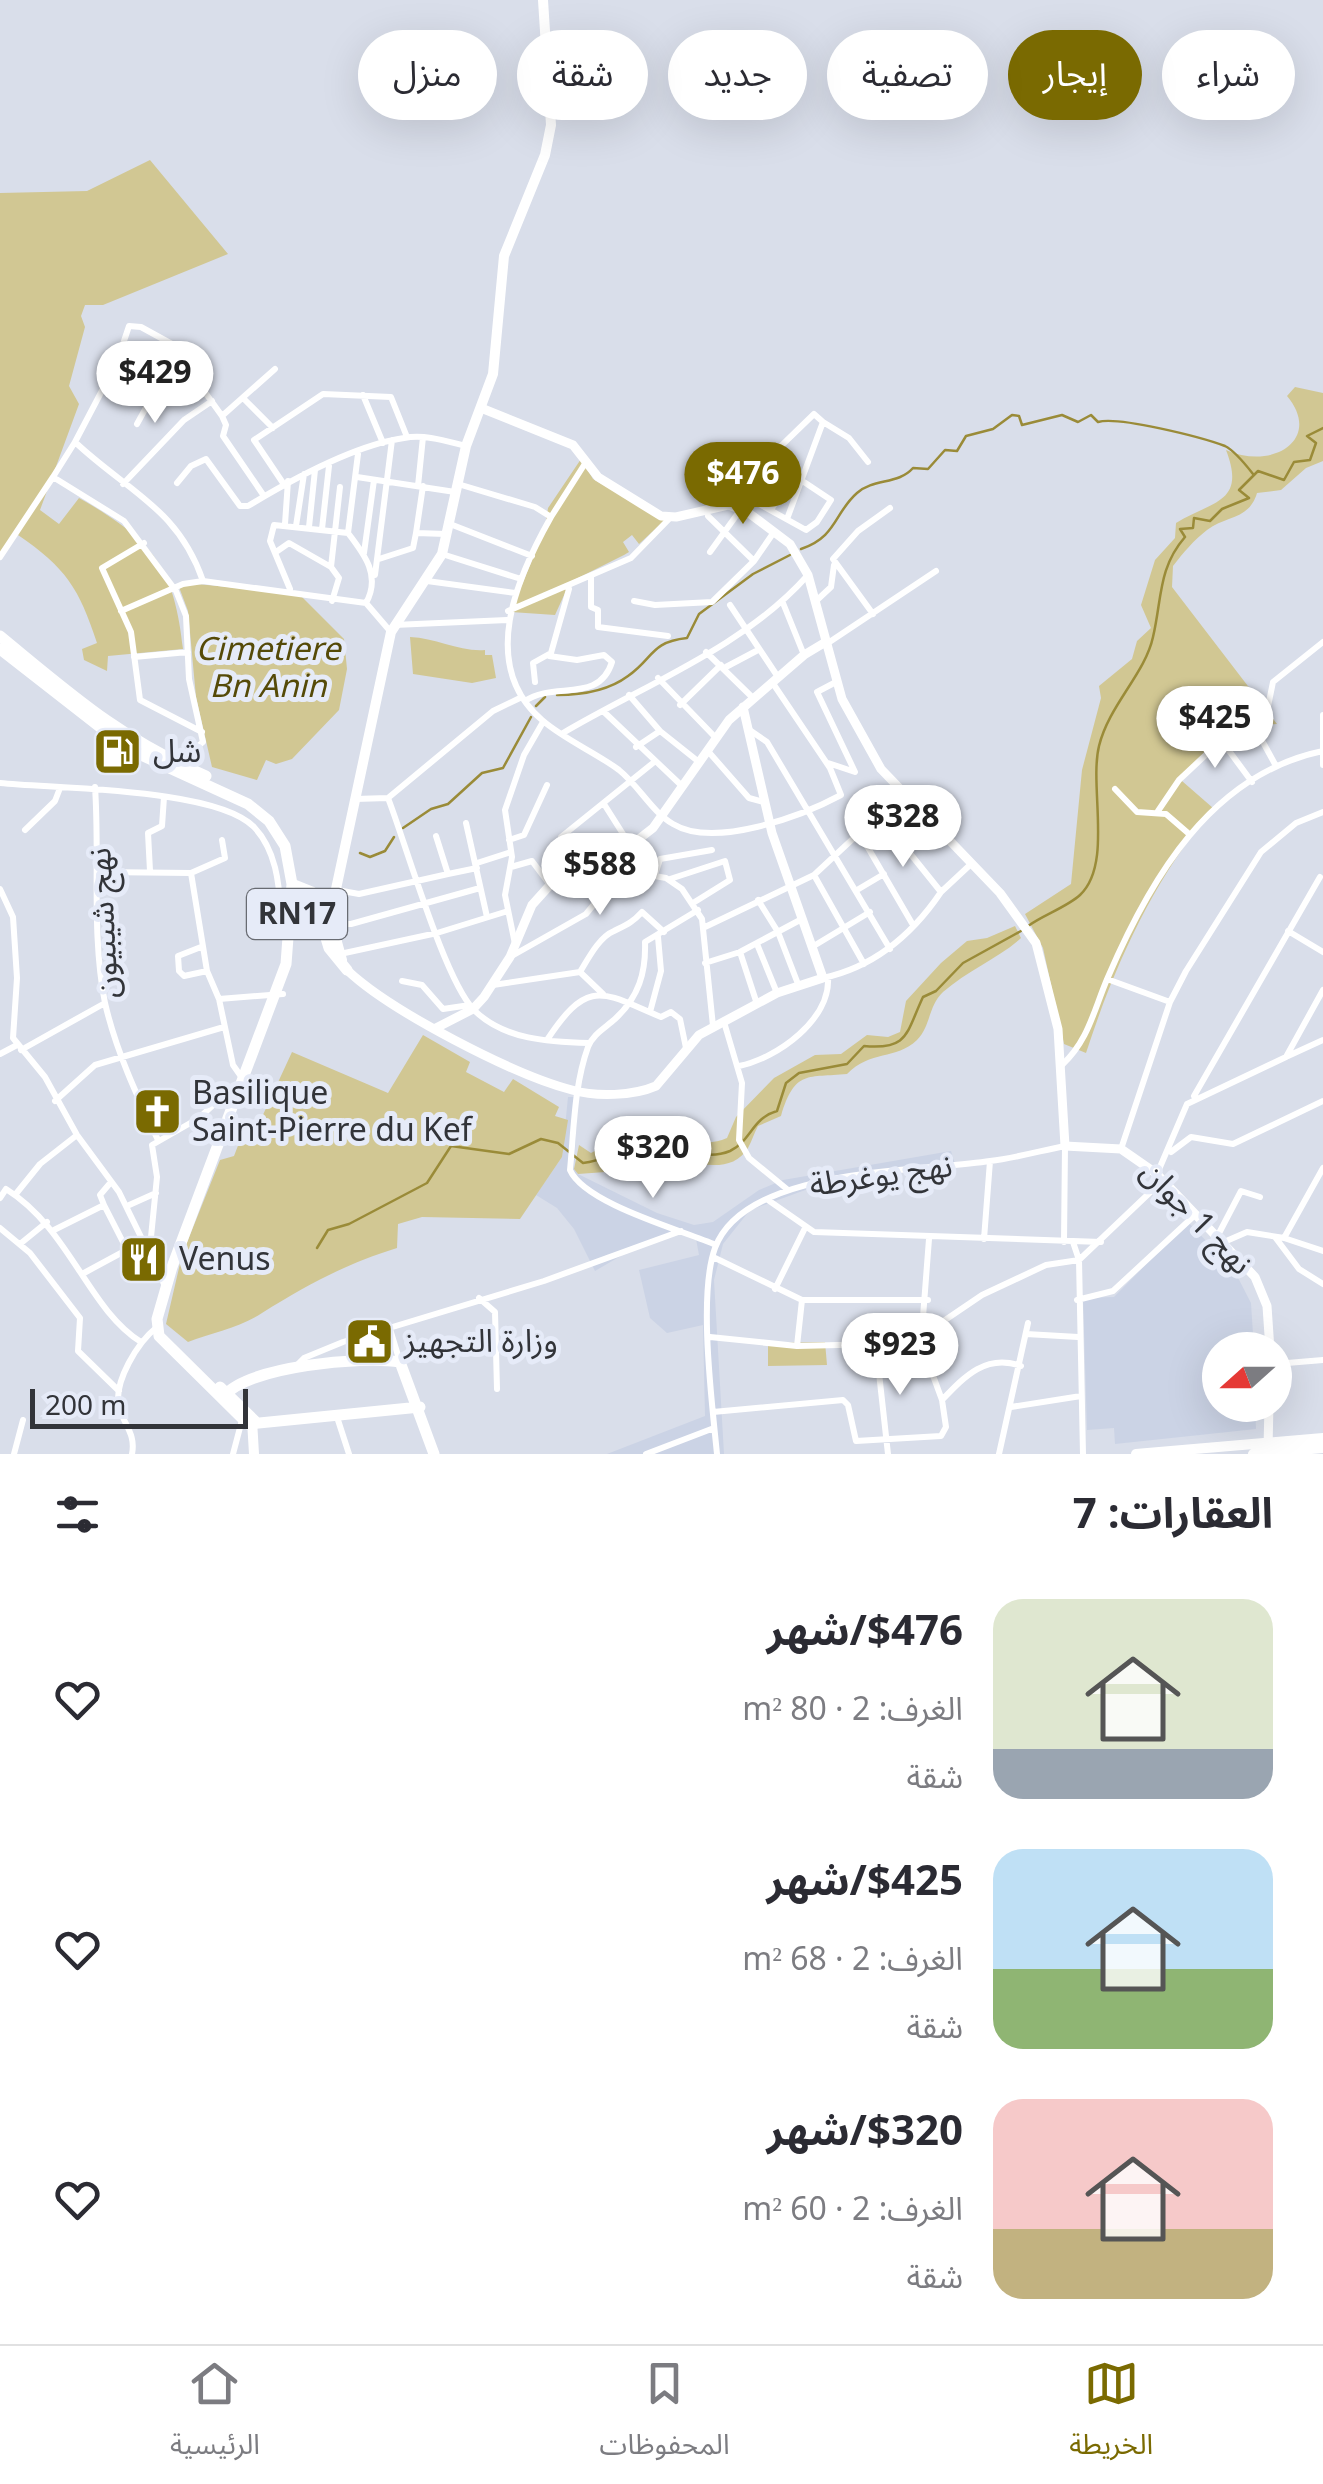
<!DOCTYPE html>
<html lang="ar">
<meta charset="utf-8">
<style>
body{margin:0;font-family:Georgia,"Noto Sans Arabic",serif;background:#f7f7f7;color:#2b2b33;direction:rtl;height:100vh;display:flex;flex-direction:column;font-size:38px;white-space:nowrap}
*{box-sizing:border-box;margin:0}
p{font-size:32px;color:#7c7c81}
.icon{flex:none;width:55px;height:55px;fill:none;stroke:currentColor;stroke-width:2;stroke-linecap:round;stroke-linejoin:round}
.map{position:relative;height:1454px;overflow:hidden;direction:ltr}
.sheet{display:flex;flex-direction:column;background:#fff;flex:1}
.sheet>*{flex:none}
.hud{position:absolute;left:30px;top:30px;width:1265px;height:90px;direction:rtl;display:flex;gap:20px}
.needle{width:65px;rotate:249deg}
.buttons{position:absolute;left:1202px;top:1332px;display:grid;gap:20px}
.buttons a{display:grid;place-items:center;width:90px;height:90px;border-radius:50%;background:#fff;box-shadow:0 10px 40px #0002;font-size:50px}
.scale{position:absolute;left:30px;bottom:25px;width:218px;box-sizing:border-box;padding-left:10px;border:5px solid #323439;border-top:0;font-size:28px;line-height:35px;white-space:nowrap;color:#323439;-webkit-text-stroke:8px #e6ebf8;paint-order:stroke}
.price{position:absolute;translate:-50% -85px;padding:0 22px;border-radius:35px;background:#fff;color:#222;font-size:32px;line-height:65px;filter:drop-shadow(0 2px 5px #0008)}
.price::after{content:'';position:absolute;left:50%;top:60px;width:30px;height:22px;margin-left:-15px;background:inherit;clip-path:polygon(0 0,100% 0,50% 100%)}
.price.selected{background:#7a6a01;color:#fff}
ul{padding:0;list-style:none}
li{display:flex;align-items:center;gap:30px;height:250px;padding:0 50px}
li span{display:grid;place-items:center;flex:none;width:280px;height:200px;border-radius:30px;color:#555}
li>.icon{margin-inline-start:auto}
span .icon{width:120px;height:120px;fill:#fffc;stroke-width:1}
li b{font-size:42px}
h2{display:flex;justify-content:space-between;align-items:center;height:120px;padding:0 50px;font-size:42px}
.tag{padding:0 35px;border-radius:45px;background:#fff;box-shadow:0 10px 40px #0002;font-size:35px;line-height:90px}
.tag.selected{background:#7a6a01;color:#fff}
.tab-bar{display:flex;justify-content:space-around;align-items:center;height:140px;border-top:2px solid #e1e1e2;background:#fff;font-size:28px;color:#7c7c81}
.tab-bar a{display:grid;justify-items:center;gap:5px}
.tab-bar .selected{color:#7a6a01}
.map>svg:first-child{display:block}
</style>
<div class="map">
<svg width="1323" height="1454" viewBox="0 0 1323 1454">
<rect width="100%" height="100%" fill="#d9deea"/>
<path fill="#cbd3e5" d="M568,1097H578L574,1169L578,1174L657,1213L694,1225L713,1222L759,1190L783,1180L951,1151L955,1164L819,1185L750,1210L723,1244L714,1280L724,1454H607L705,1416L703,1325L667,1333L650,1318L639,1270L699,1255L696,1239L678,1233L636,1247L595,1271L574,1229L557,1208L536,1195L562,1157Z
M1188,1222L1234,1270L1251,1303L1254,1350H1220V1405H1255L1256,1429L1115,1444L1114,1428L1087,1430L1083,1298L1114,1297Z"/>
<path fill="#d1c793" d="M150,160L228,254L103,305H85L81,316L85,327L69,386L79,404L40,510L59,524L79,498C151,539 174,565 183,649L108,656L107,671L84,660L82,649L97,643C79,588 66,568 18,535L0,554V193L87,191Z
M1295,387L1323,393V461L1306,468L1281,490L1257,493C1249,520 1227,515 1207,530C1194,540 1183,553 1173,566L1172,587L1277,724C1228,727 1214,747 1182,781L1213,808C1153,881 1115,964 1086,1053L1064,1044L1043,948L1025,914L1071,884L1082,770L1101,698L1099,686L1132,659L1137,641L1151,628L1141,605L1155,560L1175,538L1176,523C1211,501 1247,504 1226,450C1273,471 1323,439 1287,396Z
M581,459L593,479L665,520L639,544L632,535L623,542L629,552L624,555L570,582L555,615L511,612L545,528L548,508Z
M197,584L299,594L344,639L347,669L339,710L292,759L276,764L266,760L257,780L212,767L196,697L188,611L179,587Z
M410,637C436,638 460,652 485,650V655H492L496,678L472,683L413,674Z
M1015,926L1021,938C999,958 968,970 943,992C928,1006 931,1026 917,1040C896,1060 870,1050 847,1074C808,1078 795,1069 781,1116L758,1126C754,1133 752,1141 748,1148C729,1179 684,1160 658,1152L619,1171L578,1174L574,1169L579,1145L591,1153C609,1144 629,1133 650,1133C679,1132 700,1150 727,1138L736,1117L774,1078L815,1055L841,1054L867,1035L888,1037L900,1032L906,1001L941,963L967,941L987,938Z
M423,1035L470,1062L466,1072L504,1092L513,1079L559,1107L555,1116L568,1120L562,1157L520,1219L422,1217L398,1224L397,1248C345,1264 307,1285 262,1313C241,1327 211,1333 188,1342L166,1324L182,1255L220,1160L234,1156L239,1143L249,1145L292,1052L388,1093Z
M825,1342L827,1365L768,1366V1343Z"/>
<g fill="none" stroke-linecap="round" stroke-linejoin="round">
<path stroke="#9a8b38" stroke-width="2.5" d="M801,549C837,537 834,513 857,493C874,478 898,485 913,468L928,469L945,450L957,451L966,436L993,429L1012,415L1019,416L1022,425L1062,415L1078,422L1091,415L1098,422C1118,416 1201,437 1225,446C1235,451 1246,465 1253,474
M557,695C581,695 608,691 628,676C654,658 650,642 687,638L699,614L753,574L790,555
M536,706L545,697
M403,828L431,809L448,804L482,773L503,768L531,717
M360,853L370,857L385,851L394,837
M1028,926C1043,915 1067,907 1080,895C1113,864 1089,787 1099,746C1109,705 1145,674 1153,637C1162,599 1158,568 1185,537L1180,529L1193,528L1194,518L1210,521L1222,509L1249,498L1239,490L1258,471L1284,480L1294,462L1310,460L1316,443L1307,436L1323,428
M317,1248L328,1230L349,1224L427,1183L451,1146L509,1154L541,1139L558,1143L583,1163C610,1160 632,1142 659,1145C683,1148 706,1161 730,1151C751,1141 752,1118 777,1111L786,1083L799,1073L847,1064L864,1046C909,1050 906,1033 923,997L936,991L963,963L1021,931"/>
<path stroke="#fff" stroke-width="6" d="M363,395L383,443
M243,398L273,428
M222,416L275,369
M823,422L849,438L868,462
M137,424L171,362L184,363L222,416L226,425L223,436L264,496
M53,477L75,442
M357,477L455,492
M177,483L191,466L206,459L240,506H248C291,480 354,445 404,438C425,434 446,441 466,446
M283,483L254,440L323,394L391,397L407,437
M123,484L184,420L212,401
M458,484L535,507L551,517C517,577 478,665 542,720C565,740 595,752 619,770C639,786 652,812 673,824C714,849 802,816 841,795L830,768L772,682
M418,486L423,437
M734,490L806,530L817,522L831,500L804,482
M720,505L814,414L823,422L787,519
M771,510L793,473
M708,516L754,561
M551,517L586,462
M285,524L288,481
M450,524L532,556
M296,526L304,474
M309,527L315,470
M322,529L329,466
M348,533L358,454
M416,533L423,486
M144,543L102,568L131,632L140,700L202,732
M276,552L289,543L331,567L340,487
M710,552L741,509
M364,553L374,480
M442,554L521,579
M0,557L53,477L124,521L176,591L186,616L189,679L203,742L176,764
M379,559L413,548L416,533L446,534
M331,567L339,578L332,601
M375,575L392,440
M591,576V607L598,610V627L668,636
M203,581L366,603
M427,581L515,593
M290,589L270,541L274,525L348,533C365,555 381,576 366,603L390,631
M634,601L655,605L712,602L754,561L774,532
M816,601L831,587L834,565
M783,603L804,655
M730,605L778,677
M121,611L183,584L203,581C178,508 128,492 75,442L117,362L129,326L141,327L181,349L184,363
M508,611L631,558L670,518
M873,614L833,559L858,531L890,508
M394,625L507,620
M825,645L936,571
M706,652L753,698
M134,657L188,652
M724,668L758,650
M658,678L715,737
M535,682L533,663L551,653L569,589
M629,695L660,731L699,762
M525,701C554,681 599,704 612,662L604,655L577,660L549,656
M680,705L721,665
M603,711L682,786
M1323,715V765
M1253,724L1276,766
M751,731L767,742L890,949
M563,733C644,685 744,647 807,576
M1221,740L1252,782
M636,747L660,731
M707,750L749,798L764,802
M828,763L855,772L817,692L836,682
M0,783C57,789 216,788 254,827C276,850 279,883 281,913
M95,787C100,858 91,934 105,1003C116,1051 137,1096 158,1140
M1115,789L1137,812L1166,814L1188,833
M388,798C406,844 444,979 474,1010C504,1040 550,1042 589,1043
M355,799L388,798L493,711L522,697
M604,804L630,845
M1158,811L1179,780L1228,734L1266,716L1273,682L1323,642
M466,823L487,917
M25,830L55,801L60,788
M860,834L913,925
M436,836L448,874L477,868
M509,840L524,835L547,785
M477,863L511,852
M591,865L605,893
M511,867L532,861L550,885
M150,871L148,833L162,826L164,797
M577,871L561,837L653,763
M100,872L191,873L225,858L222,840
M191,873L207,971L219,999L233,1065L247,1085
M655,875L660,859L712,850
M814,875L864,964
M670,879L725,861L730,880L693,903
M0,889L13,917L17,978L13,1038L45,1077L77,1135L119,1192L166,1288
M337,890L359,894L448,874
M857,890L884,874
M941,892L971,864
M758,900L778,932L798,984
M698,910L645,942C646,972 639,997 615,1019C605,1028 593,1034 588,1047C574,1086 574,1129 570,1170C585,1204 682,1230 716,1245
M332,924H351L480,888
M705,927L814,875L901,794
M1288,931L1323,952
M515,944L505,895L512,857L505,810L524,755L543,722
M757,944L777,993
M201,947L178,956L179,971L184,976L207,971
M812,947L870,912
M340,954L437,933L508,911
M510,957L586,914L614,880L643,874L666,878L682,889L702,919L713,1026
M705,963L740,952
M580,972L603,994
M823,978C874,967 912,935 941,892L880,816
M1107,979L1170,1002
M402,981L422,985L443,1009L470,1005
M493,985L580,972C588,959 599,937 614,931C626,925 632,923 642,912L664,932
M219,999L283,994
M757,1004L740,952L800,920
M650,1012L661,971L658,937
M724,1022L742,1083L739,1140L749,1158L788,1190
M547,1040C589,976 603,993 661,1017L671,1012L680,1019L686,1048
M21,1050L105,1003
M0,1054L17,1045
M1288,1056L1323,1040
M1062,1065C1089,1040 1094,1009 1108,977C1150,879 1211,774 1323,751
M739,1066C778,1058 831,1019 828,977
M1194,1096L1320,877
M55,1101L95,1065L224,1027
M1121,1149L1170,1002L1186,971L1261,852L1296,823L1323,812
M1171,1152L1191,1137L1233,1144L1323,1101
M1157,1174L1187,1104L1286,1057L1323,990
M15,1195L40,1164L77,1135
M0,1198L6,1189C70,1229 88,1309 141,1342
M768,1200L814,1232L1101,1242
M104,1205L126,1248
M127,1206L156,1193
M0,1228L30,1253L80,1318L78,1351L119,1391
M54,1230L104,1205L100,1195L111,1182
M1217,1237L1241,1191L1260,1197
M1275,1237L1299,1269L1323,1284
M1284,1238L1323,1251
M984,1239L990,1161
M1073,1242L1079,1260L1083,1454
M1224,1242L1247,1232L1284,1238L1323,1168
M20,1244L47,1222
M150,1247L157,1177L152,1145L199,1118L224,1095L238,1094
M713,1257L802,1300H928
M84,1273L145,1240
M775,1289L805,1228
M479,1298L495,1312L497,1389
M1077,1300L1113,1291L1195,1215
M389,1326L400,1362
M1026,1334L1078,1337
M923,1335L982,1295L1046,1265L1079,1260L1162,1181
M710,1337L797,1346L921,1343
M797,1346L802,1300
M876,1346L888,1454
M1275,1364L1323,1360
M295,1367L304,1358L343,1342L544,1281L681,1231
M942,1400C964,1377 986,1353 1021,1366
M1011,1407L1081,1396
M713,1412L843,1400L848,1405L856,1441L941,1436L946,1427L942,1400L921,1343L929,1239
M337,1417L349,1454
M14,1454L23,1420
M132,1454C136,1434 124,1425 119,1407C113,1382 138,1342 157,1327
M233,1454L242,1420
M646,1454L714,1428
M717,1454C712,1402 698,1295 715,1248C745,1167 919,1172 990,1161C1015,1158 1040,1151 1065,1146L1064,1242
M999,1454L1028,1323"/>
<path stroke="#fff" stroke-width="9" d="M481,408L573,445L598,477L661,516L676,517L728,505L746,511L790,544L808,575L842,699L881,769L1000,893L1036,943L1058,1029L1065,1146L1121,1149L1157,1174L1255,1277L1267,1306L1270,1350
M347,970C390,1011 514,1075 572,1090C596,1097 633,1096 656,1086L699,1035L777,993L823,978L772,833L743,707
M436,1028L473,1009L484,997L510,957L532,905L550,885L630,846L653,828L729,720L804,655L824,643
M1268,1447L1269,1405"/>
<path stroke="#fff" stroke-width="10" d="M342,960L332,924L336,889L391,632L442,554L466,446L493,374L504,256L545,155L551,125L543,0
M252,1420L254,1454
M1136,1454L1323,1438
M1253,1454L1323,1448"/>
<path stroke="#fff" stroke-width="11" d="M0,636C73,696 118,737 206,776
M0,649L128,749L248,804L269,821L285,846L292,884L286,964L172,1267L157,1319L159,1336L248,1424L420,1407
M292,884L312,892L329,948L347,970
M220,1387L257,1423
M224,1396C249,1366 362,1356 400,1362L434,1454"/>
</g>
<defs>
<symbol id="fuel-square" viewBox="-11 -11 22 22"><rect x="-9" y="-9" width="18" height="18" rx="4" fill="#7a6a01" stroke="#e6ebf8"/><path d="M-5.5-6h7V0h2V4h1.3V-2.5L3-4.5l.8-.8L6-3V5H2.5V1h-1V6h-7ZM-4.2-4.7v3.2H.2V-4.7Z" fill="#fff"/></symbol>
<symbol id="church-square" viewBox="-11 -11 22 22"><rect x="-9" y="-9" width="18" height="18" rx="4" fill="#7a6a01" stroke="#e6ebf8"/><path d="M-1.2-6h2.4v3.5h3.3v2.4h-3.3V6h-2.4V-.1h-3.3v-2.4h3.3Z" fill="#fff"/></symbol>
<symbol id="restaurant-square" viewBox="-11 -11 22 22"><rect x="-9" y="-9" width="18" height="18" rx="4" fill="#7a6a01" stroke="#e6ebf8"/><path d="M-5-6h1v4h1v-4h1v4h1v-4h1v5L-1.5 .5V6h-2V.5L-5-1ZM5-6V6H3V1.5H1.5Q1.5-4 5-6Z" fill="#fff"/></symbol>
<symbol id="civic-square" viewBox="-11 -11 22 22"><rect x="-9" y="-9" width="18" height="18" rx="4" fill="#7a6a01" stroke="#e6ebf8"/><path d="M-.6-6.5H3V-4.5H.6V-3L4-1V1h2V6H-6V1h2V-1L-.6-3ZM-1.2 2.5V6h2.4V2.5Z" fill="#fff"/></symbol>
</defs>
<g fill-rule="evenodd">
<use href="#fuel-square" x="90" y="724" width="55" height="55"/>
<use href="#church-square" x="130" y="1084" width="55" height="55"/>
<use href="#restaurant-square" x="116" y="1232" width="55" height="55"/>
<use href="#civic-square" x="342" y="1314" width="55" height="55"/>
</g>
<g text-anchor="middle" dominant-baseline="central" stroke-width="10" stroke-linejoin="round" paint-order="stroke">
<rect fill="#e6ebf8" stroke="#686b72" stroke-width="2.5" x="247" y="889" width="100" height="50" rx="8"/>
<g font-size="30" font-weight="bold" fill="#323439">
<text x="297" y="914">RN17</text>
</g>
<g font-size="32" font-style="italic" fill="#554a08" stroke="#e6ebf8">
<text x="268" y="650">Cimetiere<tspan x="268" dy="37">Bn Anin</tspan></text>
</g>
<g font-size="32" fill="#323439" stroke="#e6ebf8" text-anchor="start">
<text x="153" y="752">شل</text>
<text x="192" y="1094">Basilique<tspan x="192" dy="37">Saint-Pierre du Kef</tspan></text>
<text x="179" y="1260">Venus</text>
<text x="404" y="1342">وزارة التجهيز</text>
</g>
<g font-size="32" fill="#323439" stroke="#e6ebf8">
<text transform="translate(104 923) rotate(-93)">نهج شيبيون</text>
<text transform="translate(881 1176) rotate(-8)">نهج يوغرطة</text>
<text transform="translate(1196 1218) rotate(46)">نهج 1 جوان</text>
</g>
</g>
</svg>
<div class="buttons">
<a><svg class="needle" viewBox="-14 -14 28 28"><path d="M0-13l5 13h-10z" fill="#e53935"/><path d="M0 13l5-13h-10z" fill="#7c7c81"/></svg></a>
</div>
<div class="scale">200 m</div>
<b class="price" style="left:155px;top:426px">$429</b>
<b class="price selected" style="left:743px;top:527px">$476</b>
<b class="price" style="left:1215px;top:771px">$425</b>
<b class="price" style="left:903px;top:870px">$328</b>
<b class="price" style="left:600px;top:918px">$588</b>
<b class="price" style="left:653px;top:1201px">$320</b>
<b class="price" style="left:900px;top:1398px">$923</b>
<div class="hud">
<a class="tag">شراء</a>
<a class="tag selected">إيجار</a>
<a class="tag">تصفية</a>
<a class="tag">جديد</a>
<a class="tag">شقة</a>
<a class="tag">منزل</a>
</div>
</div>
<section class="sheet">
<h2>العقارات: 7<svg class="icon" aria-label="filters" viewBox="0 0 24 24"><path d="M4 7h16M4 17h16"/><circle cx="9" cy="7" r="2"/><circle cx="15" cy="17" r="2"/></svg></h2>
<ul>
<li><span style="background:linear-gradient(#dfe7d0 75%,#9aa5b1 0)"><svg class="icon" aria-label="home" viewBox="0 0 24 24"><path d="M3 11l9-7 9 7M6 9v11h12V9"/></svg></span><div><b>$476/شهر</b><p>الغرف: 2 · 80 m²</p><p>شقة</p></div><svg class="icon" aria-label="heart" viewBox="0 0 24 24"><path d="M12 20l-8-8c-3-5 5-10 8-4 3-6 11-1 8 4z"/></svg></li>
<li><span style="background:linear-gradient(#bfe0f5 60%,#8fb573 0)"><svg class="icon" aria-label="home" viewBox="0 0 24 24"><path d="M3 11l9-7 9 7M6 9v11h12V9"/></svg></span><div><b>$425/شهر</b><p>الغرف: 2 · 68 m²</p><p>شقة</p></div><svg class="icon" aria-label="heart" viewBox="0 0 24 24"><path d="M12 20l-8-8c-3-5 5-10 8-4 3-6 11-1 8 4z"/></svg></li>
<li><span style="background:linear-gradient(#f6c9c9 65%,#c2b280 0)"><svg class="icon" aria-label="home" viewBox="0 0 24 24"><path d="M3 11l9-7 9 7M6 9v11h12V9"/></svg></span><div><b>$320/شهر</b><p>الغرف: 2 · 60 m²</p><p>شقة</p></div><svg class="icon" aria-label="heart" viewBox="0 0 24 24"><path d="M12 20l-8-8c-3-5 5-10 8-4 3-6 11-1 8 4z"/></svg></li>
</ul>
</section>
<nav class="tab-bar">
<a class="selected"><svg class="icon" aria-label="map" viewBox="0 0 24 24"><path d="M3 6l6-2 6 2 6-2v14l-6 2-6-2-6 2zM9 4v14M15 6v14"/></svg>الخريطة</a>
<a><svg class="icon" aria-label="saved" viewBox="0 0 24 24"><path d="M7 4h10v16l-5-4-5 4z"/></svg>المحفوظات</a>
<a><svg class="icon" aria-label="home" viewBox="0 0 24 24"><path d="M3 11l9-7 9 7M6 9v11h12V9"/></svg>الرئيسية</a>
</nav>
